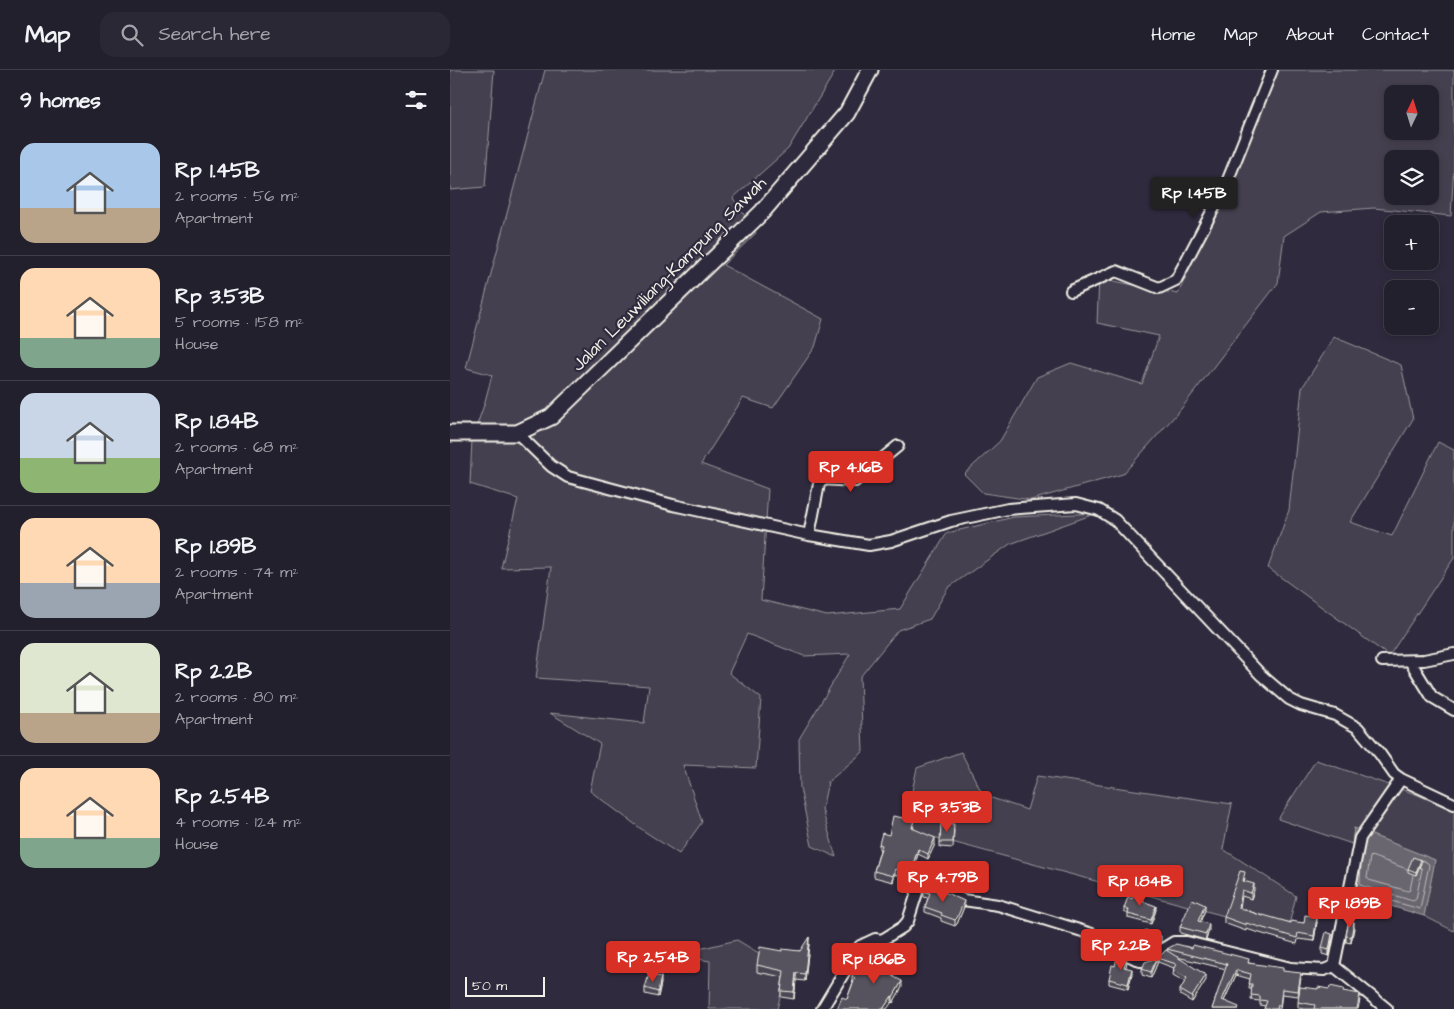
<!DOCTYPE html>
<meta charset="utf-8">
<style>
body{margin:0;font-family:"Architects Daughter",sans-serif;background:#2b2836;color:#f1f3f6;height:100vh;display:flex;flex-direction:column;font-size:19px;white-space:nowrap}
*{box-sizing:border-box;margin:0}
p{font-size:16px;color:#a3a3aa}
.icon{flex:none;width:28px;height:28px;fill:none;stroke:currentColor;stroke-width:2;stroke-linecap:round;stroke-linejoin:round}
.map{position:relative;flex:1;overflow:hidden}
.details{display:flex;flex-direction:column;background:#23202e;width:450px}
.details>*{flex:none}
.needle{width:32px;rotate:4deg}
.fabs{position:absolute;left:934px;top:15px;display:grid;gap:10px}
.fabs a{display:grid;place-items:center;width:55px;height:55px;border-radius:10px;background:#23202e;box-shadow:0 2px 8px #0003,0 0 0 1px #403e4a;font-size:25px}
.scale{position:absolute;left:15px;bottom:12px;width:80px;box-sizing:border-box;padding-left:5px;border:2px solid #f4f1e8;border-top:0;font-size:14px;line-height:18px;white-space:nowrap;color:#f4f1e8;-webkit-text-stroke:4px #2f2a3d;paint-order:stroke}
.price{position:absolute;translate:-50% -42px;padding:0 11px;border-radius:5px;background:#d93025;color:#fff;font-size:16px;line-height:32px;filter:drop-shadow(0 1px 2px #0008)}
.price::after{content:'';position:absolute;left:50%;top:30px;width:15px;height:11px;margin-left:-8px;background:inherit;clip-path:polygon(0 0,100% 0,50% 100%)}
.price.on{background:#222;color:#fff}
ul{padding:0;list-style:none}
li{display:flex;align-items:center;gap:15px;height:125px;padding:0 20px}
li+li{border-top:1px solid #403e4a}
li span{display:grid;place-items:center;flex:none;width:140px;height:100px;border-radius:15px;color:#555}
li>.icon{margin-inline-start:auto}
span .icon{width:60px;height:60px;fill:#fffc;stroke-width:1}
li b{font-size:21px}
h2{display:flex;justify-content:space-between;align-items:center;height:60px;padding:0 20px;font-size:21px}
header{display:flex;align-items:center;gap:30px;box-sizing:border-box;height:70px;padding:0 25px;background:#23202e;border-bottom:1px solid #403e4a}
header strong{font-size:24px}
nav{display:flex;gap:28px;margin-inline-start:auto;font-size:18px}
.search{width:350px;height:45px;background:#2b2836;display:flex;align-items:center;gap:12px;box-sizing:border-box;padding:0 18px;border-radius:15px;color:#a3a3aa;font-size:19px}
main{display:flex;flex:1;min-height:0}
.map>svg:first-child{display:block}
</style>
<header>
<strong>Map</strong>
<div class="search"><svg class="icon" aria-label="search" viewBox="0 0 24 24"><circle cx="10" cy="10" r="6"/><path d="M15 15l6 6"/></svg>Search here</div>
<nav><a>Home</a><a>Map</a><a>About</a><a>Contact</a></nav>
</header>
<main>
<section class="details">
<h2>9 homes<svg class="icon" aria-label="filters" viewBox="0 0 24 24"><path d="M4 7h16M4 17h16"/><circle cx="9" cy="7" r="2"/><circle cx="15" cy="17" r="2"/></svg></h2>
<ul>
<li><span style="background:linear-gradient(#a9c7e8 65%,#b9a48a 0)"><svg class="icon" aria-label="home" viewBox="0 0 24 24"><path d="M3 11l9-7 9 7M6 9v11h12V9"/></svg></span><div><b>Rp 1.45B</b><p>2 rooms · 56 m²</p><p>Apartment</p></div></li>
<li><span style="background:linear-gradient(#ffd9b3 70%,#7fa58c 0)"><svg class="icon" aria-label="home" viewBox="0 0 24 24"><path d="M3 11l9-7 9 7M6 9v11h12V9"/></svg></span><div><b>Rp 3.53B</b><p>5 rooms · 158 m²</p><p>House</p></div></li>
<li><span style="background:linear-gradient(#c9d6e8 65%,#8fb573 0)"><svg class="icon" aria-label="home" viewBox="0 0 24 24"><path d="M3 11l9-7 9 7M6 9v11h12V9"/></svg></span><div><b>Rp 1.84B</b><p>2 rooms · 68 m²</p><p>Apartment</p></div></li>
<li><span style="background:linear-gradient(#ffd9b3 65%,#9aa5b1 0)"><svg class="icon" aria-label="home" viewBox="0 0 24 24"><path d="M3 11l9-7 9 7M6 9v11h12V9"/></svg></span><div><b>Rp 1.89B</b><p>2 rooms · 74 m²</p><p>Apartment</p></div></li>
<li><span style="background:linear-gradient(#dfe7d0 70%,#b9a48a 0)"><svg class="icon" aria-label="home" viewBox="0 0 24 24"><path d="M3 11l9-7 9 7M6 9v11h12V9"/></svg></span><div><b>Rp 2.2B</b><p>2 rooms · 80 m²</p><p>Apartment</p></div></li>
<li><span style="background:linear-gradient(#ffd9b3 70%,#7fa58c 0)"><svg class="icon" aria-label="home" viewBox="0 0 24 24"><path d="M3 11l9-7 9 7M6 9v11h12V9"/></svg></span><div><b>Rp 2.54B</b><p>4 rooms · 124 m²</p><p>House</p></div></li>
</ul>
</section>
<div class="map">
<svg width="1004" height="939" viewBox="0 0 1004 939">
<rect width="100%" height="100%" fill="#2f2a3d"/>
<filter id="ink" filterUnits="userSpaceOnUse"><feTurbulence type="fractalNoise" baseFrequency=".02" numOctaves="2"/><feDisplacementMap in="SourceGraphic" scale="10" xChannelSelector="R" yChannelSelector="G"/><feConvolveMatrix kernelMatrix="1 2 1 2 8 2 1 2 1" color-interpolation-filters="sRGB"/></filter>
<g filter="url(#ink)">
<path fill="#454050" stroke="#9c989c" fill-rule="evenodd" d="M0,0H44L35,117L0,120Z
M95,0H386L338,79L283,128L306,163L273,195L373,249L365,277L323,338L293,328L251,394L318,419L311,530L377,546L450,539L497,463L564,447L647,443L560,474L498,518L480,549L448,560L410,607L413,682L378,712L372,739L386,787L362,776L350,718L349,669L400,584L354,586L297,564L279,603L311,628L306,698L233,695L252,752L229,784L194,761L140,721L150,674L100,643L194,653L199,616L86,608L101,497L51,498L68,429L20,414L22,369L34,335L42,305L16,298Z
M816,0H1004V94L1001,146L924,138L871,142L834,166L828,213L731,339L673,404L581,430L533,423L514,404L550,371L587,307L621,293L692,314L709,266L647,253L649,208L728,224L772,126ZM942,24H980V61H942ZM942,89H980V126H942Z
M884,267L951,295L963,349L900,452L942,466L988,372L1004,380V488L939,586L818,498L839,440L852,318Z
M511,682L533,725L577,740L587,706L782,734L773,779L846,826L837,863L454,759L467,698Z
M866,690L968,725L1004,741V861L974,846L985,790L904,758L902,774L828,749Z
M287,870L337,900L327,939H259L260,891L224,885Z"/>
<path fill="#6a6670" stroke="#a19ea0" d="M904,758L985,790L974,846L897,823Z"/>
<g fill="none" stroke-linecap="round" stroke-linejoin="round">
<path stroke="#bdb9b8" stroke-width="1" d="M911,792L910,815L963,831L966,829L972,799L970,797
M957,799L921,786L920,787L917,808L919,810L958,821L960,820L963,805
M906,821L970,839L979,795L978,793L972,790"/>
<defs>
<path id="street" d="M621,221L666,201L709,218L726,210L775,117L822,0
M67,363L101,396L118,407L223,435L359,465L419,475L441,471L501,451L558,439L626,434L649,440L665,450L811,605L839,629L851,635L885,645L908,658L930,684L944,704L951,709L1004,734
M359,465L370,409L405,411L448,376
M932,591L974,590L1004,584
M960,591L982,627L1004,640
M884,896L937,939
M372,939L410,876L425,869L432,870L453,857L458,851L471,810L489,816L493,820L513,830L548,835L642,864L659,880L672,882L690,891H697L703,888L708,882L724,872H737L841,898L874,900L884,896L910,768L951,709"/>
<path id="secondary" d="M0,363H67L101,347L312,142L397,43L420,0"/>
</defs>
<use href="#street" stroke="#f4f1e8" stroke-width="14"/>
<use href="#secondary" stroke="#f4f1e8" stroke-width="19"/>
<use href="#street" stroke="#2f2a3d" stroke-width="10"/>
<use href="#secondary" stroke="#2f2a3d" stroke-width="15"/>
</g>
<path fill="#4a4752" stroke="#f4f1e8" d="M464,756L463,758L485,774L478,789L468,784L460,809L445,804L443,812L424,807V801L430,780L429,779V774Z
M504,760L503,778L490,777V772Z
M971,793L966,805L958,802V799Z
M795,808L794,811L804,820L801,829L792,826L790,838L813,846L841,853H854L867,852L864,871L848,869L847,874L796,859V861L774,853V847Z
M474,821L514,837L507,854L505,856L491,851V848L475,842V837L478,828L474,827Z
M682,829H694L693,831L706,840L701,854L678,848V844L674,842V838Z
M755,840L750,852L759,860L756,870L730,863V857Z
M904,858L901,873L896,872V866Z
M882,870L879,886L872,884V878Z
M711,872L699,882L692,884L688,883V877Z
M359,874L355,911L346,910L344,929L331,927V921L333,907L307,902V895L332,881H350Z
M444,877L458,888L455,896L449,894L444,907L452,917L443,933L442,932L397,929L403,912L402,911V906L427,900L435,901Z
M717,879L799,893L833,901L851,908L848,926L832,924L830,939H814L815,936L810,935V931L801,930L802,919H799L800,909L786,905L774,931L789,939H762L776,899L727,887L756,910L742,932L730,925V920L735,912L723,905L724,898L708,892V888L717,881Z
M677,892L676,897L682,904L678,919L659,914V909L665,896Z
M707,894L701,908L692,905V899Z
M211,913L208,927L195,924V918Z
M868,919L894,922L910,930L908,939H855L848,938V932Z"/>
<path fill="#3c3942" stroke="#f4f1e8" d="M485,768V774L478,789V784Z
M468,779V784L460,809V803Z
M971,790V793L966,805V802Z
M445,799V804L443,812V806Z
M804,814V820L801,829V823Z
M514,831V837L507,854L505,856V850Z
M755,835V840L748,857V851Z
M706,836V840L701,854V850Z
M867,847V852L864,871V866Z
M904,852V858L901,873V867Z
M759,854V860L756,870V864Z
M882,864V870L879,886V880Z
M711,866V872L699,882L692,884V878Z
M359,867V874L355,911V904Z
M458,882V888L455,896V891Z
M449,888V894L442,911V906Z
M707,888V894L701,908V902Z
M682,899V904L678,919V914Z
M786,900V905L772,935V930Z
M346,903V910L344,929V922Z
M756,905V910L742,932V927Z
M211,907V913L208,927V922Z
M452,911V917L443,933V927Z
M442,926V932L437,939H433Z"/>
<path fill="#56525f" stroke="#f4f1e8" d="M443,746L464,750L462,758L485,768L478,784L468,779L460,803L445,799L443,806L424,801L432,775L429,774L432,763L439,765Z
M491,753L504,754L503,772H490Z
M963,787L971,790L966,802L958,799Z
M790,801L795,802L793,811L804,814L801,823L792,820L789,838L813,846V845L841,853V851L854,853L855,845L867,847L864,866L848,863L847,868L796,853V855L774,847Z
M477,814L514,831L507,848L505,850L491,845L492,843L475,837L480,823L474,821Z
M685,822L694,825L692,831L706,836L701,850L678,844L679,840L674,838L678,827L682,829Z
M742,829L755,835L748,851L759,854L756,864L730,857Z
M899,851L904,852L901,867L896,866Z
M695,860L711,866L699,877L692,878L688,877Z
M876,862L882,864L879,880L872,878Z
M359,867L355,904L346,903L344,922L331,921L334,901L307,895L310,877L332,881V879L350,881Z
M726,874L742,878L743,875L799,889L798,893L833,898V901L851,903L848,921L832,919L830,936L828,935L827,939H814L817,931L810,930V926L801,925L802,914H799L801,904L786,900L772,930L789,937L788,939H762L777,894L717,879Z
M444,877L458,882L455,891L449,888L442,906L452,911L443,927L442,926L433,939H387L392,927L397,929L405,908L402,906L411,891L427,900L428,898L435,901Z
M716,880L756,905L742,927L730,920L737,908L723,900L726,894L708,888Z
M668,883L677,887L674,897L682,899L678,914L659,909L662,895L665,896Z
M707,888L701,902L692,899L695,892Z
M199,904L211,907L208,922L195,918Z
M880,916L894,919L893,921L910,924L907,939H864L865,935L848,932L850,917L868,919V917L879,919Z"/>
</g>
<g text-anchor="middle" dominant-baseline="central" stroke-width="4.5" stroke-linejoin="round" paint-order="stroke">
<g font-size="18" fill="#f4f1e8" stroke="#2f2a3d">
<text transform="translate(219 204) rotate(-45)">Jalan Leuwiliang–Kampung Sawah</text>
</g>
</g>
</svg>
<div class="fabs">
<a><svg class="needle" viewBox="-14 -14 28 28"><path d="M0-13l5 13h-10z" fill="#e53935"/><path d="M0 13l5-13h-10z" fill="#a3a3aa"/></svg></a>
<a><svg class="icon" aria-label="layers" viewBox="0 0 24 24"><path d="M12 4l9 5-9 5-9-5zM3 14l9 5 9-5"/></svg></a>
<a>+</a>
<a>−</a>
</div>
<div class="scale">50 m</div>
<b class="price on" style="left:744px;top:149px">Rp 1.45B</b>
<b class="price" style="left:401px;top:423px">Rp 4.16B</b>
<b class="price" style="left:497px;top:763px">Rp 3.53B</b>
<b class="price" style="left:493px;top:833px">Rp 4.79B</b>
<b class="price" style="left:690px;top:837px">Rp 1.84B</b>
<b class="price" style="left:900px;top:859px">Rp 1.89B</b>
<b class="price" style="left:671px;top:901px">Rp 2.2B</b>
<b class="price" style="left:203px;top:913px">Rp 2.54B</b>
<b class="price" style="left:424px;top:915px">Rp 1.86B</b>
</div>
</main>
